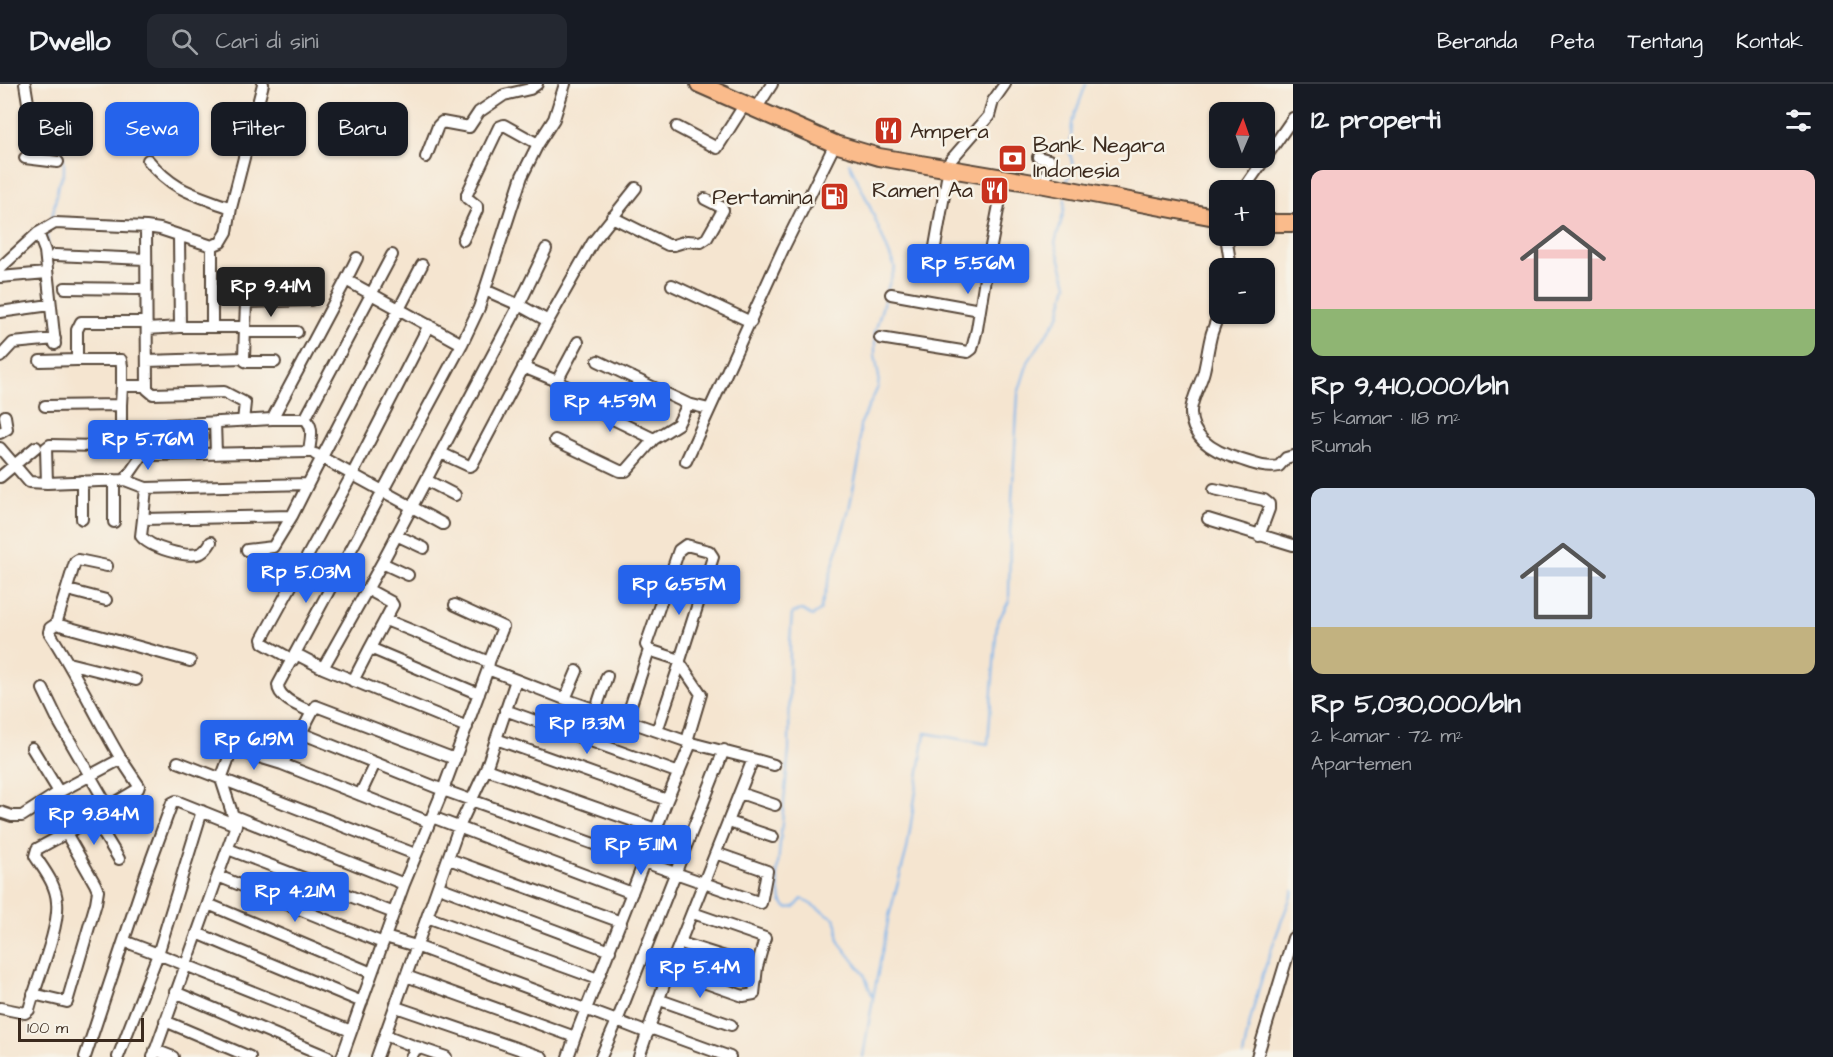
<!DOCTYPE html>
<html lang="id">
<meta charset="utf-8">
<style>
body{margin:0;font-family:"Architects Daughter",sans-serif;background:#242831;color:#f1f3f6;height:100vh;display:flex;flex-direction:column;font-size:22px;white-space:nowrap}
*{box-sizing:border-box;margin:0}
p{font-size:20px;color:#9ea1a6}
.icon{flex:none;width:33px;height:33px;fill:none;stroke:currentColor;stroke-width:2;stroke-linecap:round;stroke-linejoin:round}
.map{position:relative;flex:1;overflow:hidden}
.drawer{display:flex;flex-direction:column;background:#171b24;width:540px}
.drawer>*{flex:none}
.banner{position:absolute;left:18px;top:18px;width:570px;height:54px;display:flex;gap:12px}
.needle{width:39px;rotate:2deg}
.controls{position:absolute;left:1209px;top:18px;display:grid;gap:12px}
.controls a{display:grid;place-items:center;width:66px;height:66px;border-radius:12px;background:#171b24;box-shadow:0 2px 4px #0004;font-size:30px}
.scale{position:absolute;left:18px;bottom:15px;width:126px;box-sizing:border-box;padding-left:6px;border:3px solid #3b2a1e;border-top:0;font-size:16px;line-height:21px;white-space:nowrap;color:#3b2a1e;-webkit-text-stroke:4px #f7f3e8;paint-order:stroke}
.price{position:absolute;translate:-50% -51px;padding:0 14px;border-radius:6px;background:#2563eb;color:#fff;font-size:20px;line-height:39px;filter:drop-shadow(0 2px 3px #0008)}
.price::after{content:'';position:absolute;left:50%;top:36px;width:18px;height:14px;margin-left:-9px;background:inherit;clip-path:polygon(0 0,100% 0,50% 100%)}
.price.active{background:#222;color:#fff}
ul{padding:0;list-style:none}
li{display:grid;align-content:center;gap:12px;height:318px;padding:0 18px}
li span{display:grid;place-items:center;height:186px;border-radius:12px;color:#555}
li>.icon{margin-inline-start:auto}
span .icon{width:108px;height:108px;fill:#fffc;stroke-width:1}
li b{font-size:26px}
h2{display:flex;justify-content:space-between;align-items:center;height:72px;padding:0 18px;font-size:26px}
.tag{padding:0 21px;border-radius:12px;background:#171b24;box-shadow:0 2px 4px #0004;font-size:21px;line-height:54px}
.tag.active{background:#2563eb;color:#fff}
header{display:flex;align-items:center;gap:36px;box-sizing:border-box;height:84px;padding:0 30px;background:#171b24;border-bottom:2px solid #363941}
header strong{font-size:28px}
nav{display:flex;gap:33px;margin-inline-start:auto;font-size:21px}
.search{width:420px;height:54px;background:#242831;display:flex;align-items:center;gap:15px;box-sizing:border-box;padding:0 21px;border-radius:12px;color:#9ea1a6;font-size:22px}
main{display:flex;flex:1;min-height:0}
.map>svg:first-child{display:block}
</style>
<header>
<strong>Dwello</strong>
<div class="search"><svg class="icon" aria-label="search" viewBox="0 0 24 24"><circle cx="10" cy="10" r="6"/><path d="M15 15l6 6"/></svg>Cari di sini</div>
<nav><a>Beranda</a><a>Peta</a><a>Tentang</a><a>Kontak</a></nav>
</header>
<main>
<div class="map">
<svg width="1293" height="973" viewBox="0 0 1293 973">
<rect width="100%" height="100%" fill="#f7f3e8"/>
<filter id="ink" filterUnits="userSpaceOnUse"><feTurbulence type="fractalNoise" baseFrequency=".0167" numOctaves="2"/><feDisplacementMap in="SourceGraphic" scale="12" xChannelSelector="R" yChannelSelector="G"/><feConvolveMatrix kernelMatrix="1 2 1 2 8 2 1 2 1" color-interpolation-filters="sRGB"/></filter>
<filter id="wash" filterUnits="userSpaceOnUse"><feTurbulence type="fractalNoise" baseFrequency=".008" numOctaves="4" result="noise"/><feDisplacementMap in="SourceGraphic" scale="24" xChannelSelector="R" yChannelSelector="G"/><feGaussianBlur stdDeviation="1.35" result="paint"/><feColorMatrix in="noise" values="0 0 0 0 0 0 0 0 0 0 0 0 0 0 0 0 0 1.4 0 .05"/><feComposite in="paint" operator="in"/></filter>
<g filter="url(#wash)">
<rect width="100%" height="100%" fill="#f5e5d0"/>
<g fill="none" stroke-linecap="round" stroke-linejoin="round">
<path stroke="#7cb3eb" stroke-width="2" d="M849,79L868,118L895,184L889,200L875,248V271L879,293L878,303L860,341V372L849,425L820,527L812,532L802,526L792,529L790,558L789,666L777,791L781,817L787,824L795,823L802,815L834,834L837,840L839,858L864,890L873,914L863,973
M1067,97L1073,82L1070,69L1072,39L1086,0
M52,135L58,102L64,88V77L59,58
M46,147L48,162
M873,914L889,832L907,765L925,649L988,660L997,539L1009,517L1010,451L1018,310L1028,278L1059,232L1067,200L1055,159L1064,127L1065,115
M1243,973C1252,916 1272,861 1293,807"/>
</g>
</g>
<g filter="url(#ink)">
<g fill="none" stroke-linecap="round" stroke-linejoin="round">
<defs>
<path id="minor" d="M25,0L37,74
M756,25L772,0
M677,43L717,64L745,20
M426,73L438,42L442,38L469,43L479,28L504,11L530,5L537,0
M1038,73L1049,76L1045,101
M25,74L58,78
M148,76C175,108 194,110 231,124
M1243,106L1293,34
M612,133L668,161H674L687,157L701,158L707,154L723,126L721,123L705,115
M146,143L147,305L153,310L224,308L245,319L243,337
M38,149L45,167L55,260
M179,152L180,243H245L246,220L248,218L311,216
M1226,152L1231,184
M463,156L477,126V122L467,114V110L499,43L504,41L538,60
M212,162L221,158L227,148L231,124L263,0
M55,171L145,175
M932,180L950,77L989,32L993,17L1005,0
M0,184L38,149L55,139L146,143L160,145L212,162V243
M0,193L47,189
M346,196L357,174
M672,201L751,238
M65,204L145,205
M891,210L980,226
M0,228L50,221
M1220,230C1209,248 1209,266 1204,287C1201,300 1192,313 1191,327C1190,355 1215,368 1239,375C1252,379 1265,385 1279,382L1286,374L1293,372
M548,237L593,158L636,104
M147,245L180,243
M245,248H297
M880,254L968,268L972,265L977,245L986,188L1004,95
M0,273L13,259L55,255
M244,274L245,277L248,278H275
M77,276H121L122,282V302
M40,277L77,276V246L81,238H146
M147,277L244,274L245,243
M598,277L688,320L709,325
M523,283L557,297L578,258
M557,297L578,309
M578,318L654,355
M121,321V337
M45,322L121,321L122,302H146
M272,335H305C315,343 310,357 309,368L149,371V342Z
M272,335L346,196L462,260
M305,335L392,171
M215,338L216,370
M0,349L7,345L5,332
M555,356L620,387H626L654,355L678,340L688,320
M148,363L50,361L46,364L47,399L125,396L146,404L308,400L422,181
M0,364L29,398L47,399
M441,369L469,382L472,381L548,237L519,221L546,165
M315,370L443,440
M686,377L783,165L835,60
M0,393L36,363
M125,396L148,363
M426,396L455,411
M82,397V435
M1214,405L1264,416L1269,420V425L1259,452
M143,435L146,404
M1208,435L1293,461
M114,438V396
M396,451L424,464
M211,458C208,463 205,467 201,469C187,475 149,463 141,452L143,435L292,432L308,400
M247,466L273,463L292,432
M382,479L408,491
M367,505L391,518L393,521L370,564
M68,506L106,516
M455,521L503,543L489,578
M386,536L489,578L488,585L565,615L691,659L753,675L669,886L639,973
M56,540L190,577
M296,570L323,584L467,643
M293,576L263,559L262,555L353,389L429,241
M680,576L649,566L646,561L679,466L686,461L709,467L713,473L680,576V579L701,610L687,657
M68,579L136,596
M323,584L382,479L519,221L485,206
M516,596L486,685L459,743L427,833L598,895
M353,597L370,564L479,610
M565,615L577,587
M596,625L607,592
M505,626L679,689
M312,628L316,622L455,675
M626,636L649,566
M657,647L680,579
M301,649L282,680L429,738
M496,655L667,716
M691,659L667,716L644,778L761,819L767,787L716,769
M32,664L59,708
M753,675L774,681
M178,678L415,770
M486,685L656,745
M740,709L775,721
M360,711L375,679
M108,723L138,705L139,702L121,675
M0,728L12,732H22L59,708L121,675C96,633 76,589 49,548L50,544L56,540L75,478L78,476L107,482
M234,732L404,800
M432,733L632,809
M94,734L119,775
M729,738L773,753
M228,765L394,829
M449,775L621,838
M218,792L383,859
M439,803L610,867
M208,820L372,889
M197,849L362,918
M385,853L416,862L617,937L724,666
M124,857L158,870L202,727
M681,859L757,883
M669,886L743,912L754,910L757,883L765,854L693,829
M406,892L575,953L644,778L443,706L488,585
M175,908L328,973
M33,910L67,918L96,819L98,807L95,800L66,749
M660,916L731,941
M396,923L542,973
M0,924L25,929L29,926C36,898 60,844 57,818C56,800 44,786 35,772L37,765L94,734L108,723L59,638L43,605
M165,937L250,973
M650,944L730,973
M385,951L416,963
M155,966L173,973
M85,973L146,790L172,719L176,717L236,741
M118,973L158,870L351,947
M153,973L236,741L221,695L231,668L236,666L282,680
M342,973L404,800L443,706L301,649L312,628C301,623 278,615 278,601L462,260L479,224L522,92L538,60L554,35L565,0
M377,973L427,833
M411,973L417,963L446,973
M568,973L575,953
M601,973L617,937L648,949
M1257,973L1293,854"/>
<path id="highway" d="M699,0L835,60L879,73L1045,101L1220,134
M1264,139H1293"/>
</defs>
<use href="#minor" stroke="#574639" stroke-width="14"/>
<use href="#highway" stroke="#574639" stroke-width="20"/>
<use href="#minor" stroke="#fff" stroke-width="10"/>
<use href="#highway" stroke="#fabb8b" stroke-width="16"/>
</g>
</g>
<defs>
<symbol id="restaurant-square" viewBox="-11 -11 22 22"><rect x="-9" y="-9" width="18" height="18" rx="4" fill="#c8321e" stroke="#f7f3e8"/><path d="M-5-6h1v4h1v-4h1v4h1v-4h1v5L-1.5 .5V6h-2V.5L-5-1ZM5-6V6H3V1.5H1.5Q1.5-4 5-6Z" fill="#fff"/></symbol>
<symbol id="bank-square" viewBox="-11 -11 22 22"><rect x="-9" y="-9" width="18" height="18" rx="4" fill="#c8321e" stroke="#f7f3e8"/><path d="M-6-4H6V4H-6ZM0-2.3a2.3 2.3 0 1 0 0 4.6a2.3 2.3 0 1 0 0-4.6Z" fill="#fff"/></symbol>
<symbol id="fuel-square" viewBox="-11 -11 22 22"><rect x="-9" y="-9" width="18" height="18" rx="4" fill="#c8321e" stroke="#f7f3e8"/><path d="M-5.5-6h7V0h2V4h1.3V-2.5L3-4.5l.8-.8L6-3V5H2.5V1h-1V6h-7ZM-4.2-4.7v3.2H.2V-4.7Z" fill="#fff"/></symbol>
</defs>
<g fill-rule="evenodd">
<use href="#restaurant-square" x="872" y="30" width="33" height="33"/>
<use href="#bank-square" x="996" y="58" width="33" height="33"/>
<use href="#restaurant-square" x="978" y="90" width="33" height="33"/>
<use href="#fuel-square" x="818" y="96" width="33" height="33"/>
</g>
<g text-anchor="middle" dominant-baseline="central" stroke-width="5" stroke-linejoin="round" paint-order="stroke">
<g font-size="22" fill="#3b2a1e" stroke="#f7f3e8" text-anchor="start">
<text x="910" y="47">Ampera</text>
<text x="1033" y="61">Bank Negara<tspan x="1033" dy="25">Indonesia</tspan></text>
<text x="973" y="106" text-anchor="end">Ramen Aa</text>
<text x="813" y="113" text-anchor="end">Pertamina</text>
</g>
</g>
</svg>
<div class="controls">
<a><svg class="needle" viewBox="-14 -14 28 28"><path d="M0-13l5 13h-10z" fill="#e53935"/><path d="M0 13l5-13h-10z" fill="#9ea1a6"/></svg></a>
<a>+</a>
<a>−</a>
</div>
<div class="scale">100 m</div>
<b class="price" style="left:968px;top:211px">Rp 5.56M</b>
<b class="price active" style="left:271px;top:234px">Rp 9.41M</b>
<b class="price" style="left:610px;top:349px">Rp 4.59M</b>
<b class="price" style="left:148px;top:387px">Rp 5.76M</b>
<b class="price" style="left:306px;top:520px">Rp 5.03M</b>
<b class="price" style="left:679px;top:532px">Rp 6.55M</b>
<b class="price" style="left:587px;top:671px">Rp 13.3M</b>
<b class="price" style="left:254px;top:687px">Rp 6.19M</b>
<b class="price" style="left:94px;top:762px">Rp 9.84M</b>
<b class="price" style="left:641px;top:792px">Rp 5.11M</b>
<b class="price" style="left:295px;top:839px">Rp 4.21M</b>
<b class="price" style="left:700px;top:915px">Rp 5.4M</b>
<div class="banner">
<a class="tag">Beli</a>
<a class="tag active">Sewa</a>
<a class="tag">Filter</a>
<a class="tag">Baru</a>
</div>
</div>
<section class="drawer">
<h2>12 properti<svg class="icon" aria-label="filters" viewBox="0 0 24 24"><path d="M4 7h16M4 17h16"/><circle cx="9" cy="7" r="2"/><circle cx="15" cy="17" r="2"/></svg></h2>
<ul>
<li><span style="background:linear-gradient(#f6c9c9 75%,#8fb573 0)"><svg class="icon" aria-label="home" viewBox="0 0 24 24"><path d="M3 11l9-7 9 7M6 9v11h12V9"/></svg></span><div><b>Rp 9,410,000/bln</b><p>5 kamar · 118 m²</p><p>Rumah</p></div></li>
<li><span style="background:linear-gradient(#c9d6e8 75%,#c2b280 0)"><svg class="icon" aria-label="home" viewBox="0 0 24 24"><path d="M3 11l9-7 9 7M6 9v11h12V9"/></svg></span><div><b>Rp 5,030,000/bln</b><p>2 kamar · 72 m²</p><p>Apartemen</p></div></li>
</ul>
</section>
</main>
